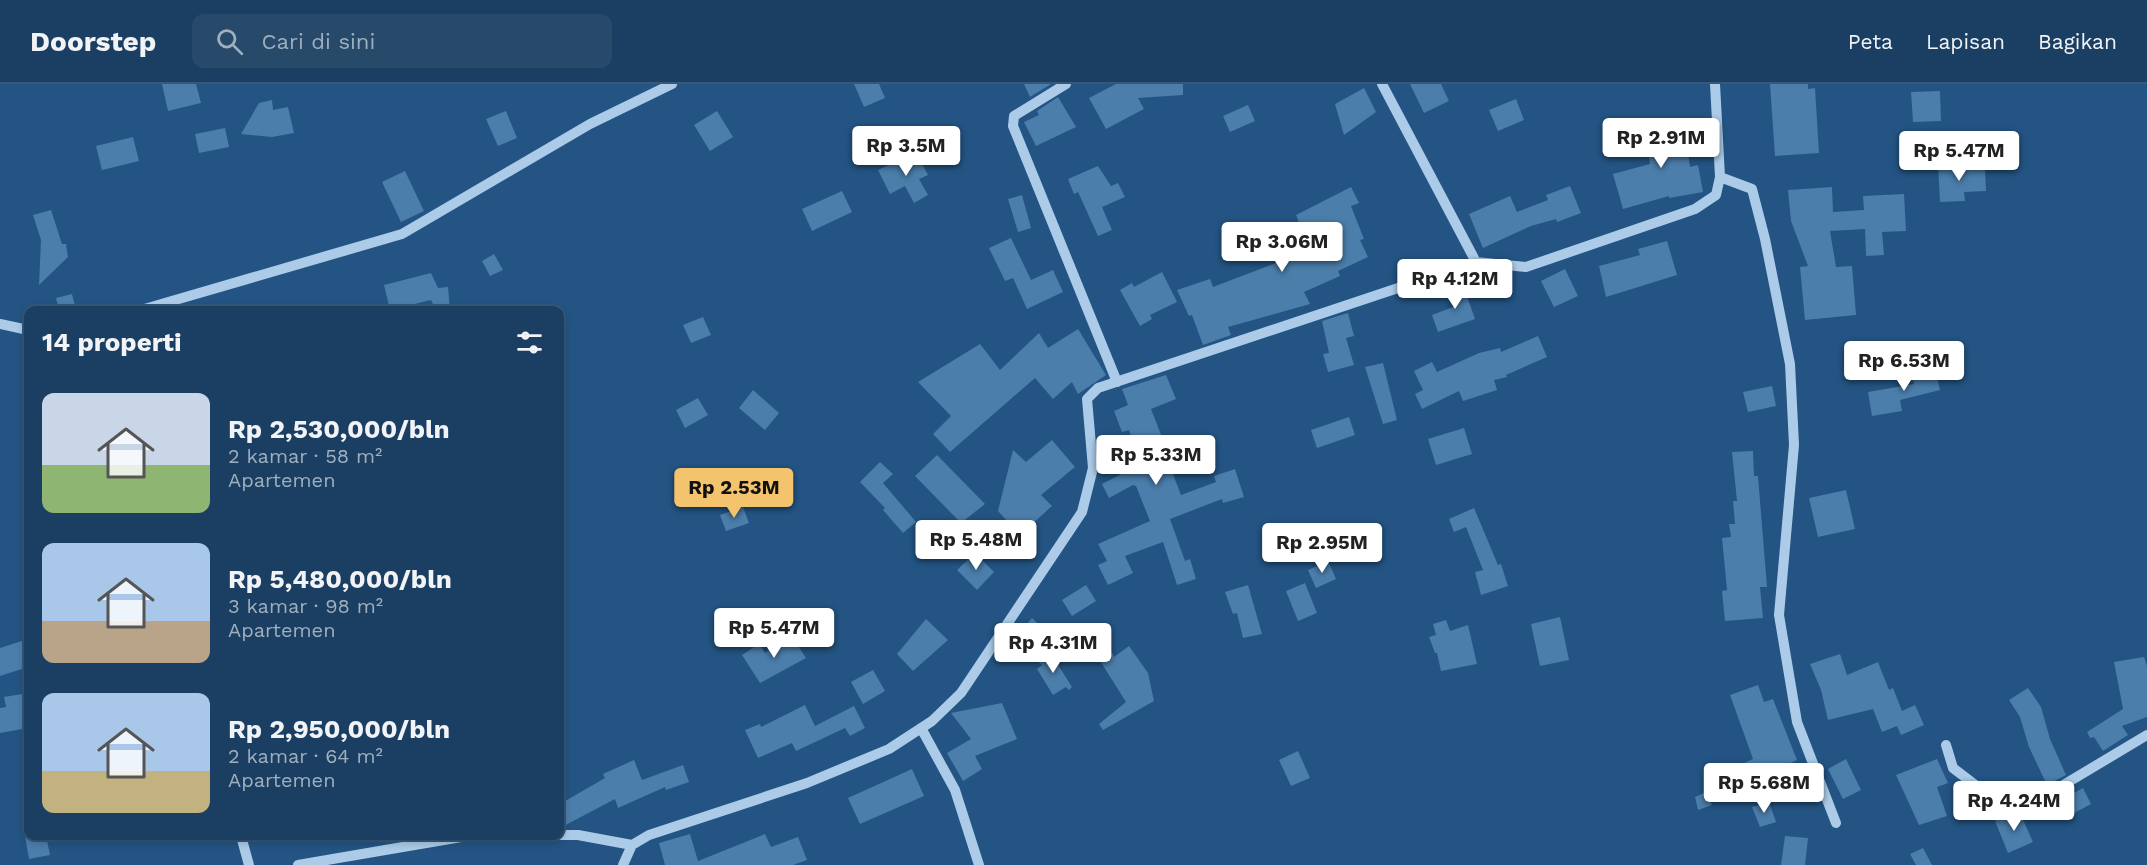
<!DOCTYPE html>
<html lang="id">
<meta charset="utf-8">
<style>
body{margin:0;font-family:"Work Sans",sans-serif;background:#274a6b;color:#f1f3f6;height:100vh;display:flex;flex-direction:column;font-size:22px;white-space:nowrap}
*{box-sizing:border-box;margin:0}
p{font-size:20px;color:#9fafbe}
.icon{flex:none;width:33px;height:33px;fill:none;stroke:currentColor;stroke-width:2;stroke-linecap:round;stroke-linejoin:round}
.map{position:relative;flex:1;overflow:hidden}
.sheet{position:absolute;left:24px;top:222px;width:540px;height:534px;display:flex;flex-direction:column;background:#1a3f62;border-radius:12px;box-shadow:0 3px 9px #0003,0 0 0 2px #385877}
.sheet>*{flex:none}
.price{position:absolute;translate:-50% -51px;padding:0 14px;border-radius:6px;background:#fff;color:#222;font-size:20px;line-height:39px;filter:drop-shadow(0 2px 3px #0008)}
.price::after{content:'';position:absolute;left:50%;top:36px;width:18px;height:14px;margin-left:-9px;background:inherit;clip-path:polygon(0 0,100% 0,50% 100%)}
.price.on{background:#f3c36e;color:#111}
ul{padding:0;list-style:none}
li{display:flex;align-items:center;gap:18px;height:150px;padding:0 18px}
li span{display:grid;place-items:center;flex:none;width:168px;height:120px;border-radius:12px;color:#555}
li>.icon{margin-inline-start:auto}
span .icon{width:72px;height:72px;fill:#fffc;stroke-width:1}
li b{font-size:26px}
h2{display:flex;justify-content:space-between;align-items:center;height:72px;padding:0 18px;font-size:26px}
header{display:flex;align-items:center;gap:36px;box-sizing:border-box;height:84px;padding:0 30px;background:#1a3f62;border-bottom:2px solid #385877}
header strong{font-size:28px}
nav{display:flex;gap:33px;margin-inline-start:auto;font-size:21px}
.search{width:420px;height:54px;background:#274a6b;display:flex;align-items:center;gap:15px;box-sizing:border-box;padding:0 21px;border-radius:12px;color:#9fafbe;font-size:22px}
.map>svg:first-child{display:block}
</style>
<header>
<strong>Doorstep</strong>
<div class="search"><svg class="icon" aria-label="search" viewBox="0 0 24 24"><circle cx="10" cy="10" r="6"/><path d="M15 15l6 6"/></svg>Cari di sini</div>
<nav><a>Peta</a><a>Lapisan</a><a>Bagikan</a></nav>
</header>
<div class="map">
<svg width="2147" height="781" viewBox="0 0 2147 781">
<rect width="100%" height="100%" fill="#235483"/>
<path fill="#4b7eab" d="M162,0H196L201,19L168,27Z
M854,0H879L885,14L864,23Z
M1024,0H1051L1030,13Z
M1116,0H1183V11L1138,14L1144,25L1106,45L1089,14Z
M1410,0H1441L1449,17L1424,29Z
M1770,0H1808V5L1815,4L1819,69L1775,72Z
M1364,4L1376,28L1344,51L1335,20Z
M1940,7L1941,37L1913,38L1911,8Z
M1058,13L1076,43L1036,62L1024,38L1039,31L1037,27Z
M1516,15L1524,36L1498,47L1489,26Z
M272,16L273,26L288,23L294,49L272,53L241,50L259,19Z
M1248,21L1255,37L1230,48L1223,32Z
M506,27L517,54L498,62L486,35Z
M717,27L733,53L710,67L694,41Z
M1684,38L1690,83L1698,81L1703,108L1669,114V112L1623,125L1613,90L1650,80L1645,42Z
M225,44L229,63L199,69L195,50Z
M133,53L139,77L102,86L96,62Z
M916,68L928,91L919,95L928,111L914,119L905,102L890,110L878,86Z
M1963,79V86L1985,85L1986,107L1964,108L1965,117L1940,118L1938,80Z
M1098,82L1111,102L1118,99L1125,113L1102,123L1112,146L1098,152L1078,108L1074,110L1068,95Z
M405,87L424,127L401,138L382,98Z
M1570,102L1581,129L1557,138L1556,135L1531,142L1483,164L1469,130L1510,112L1517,128L1548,116L1546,111Z
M1351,103L1359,119L1351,122L1364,155L1360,156L1368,173L1338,187L1340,192L1304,208L1310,220L1228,243L1231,251L1203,261L1192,231L1189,232L1177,206L1210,195L1213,203L1310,166L1296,131Z
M1832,103L1833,128L1864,126L1863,112L1904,110L1906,147L1882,148L1884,171L1866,172L1865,145L1830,147L1836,183L1852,182L1856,231L1805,236L1800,183L1808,182L1791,137L1788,106Z
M842,107L852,128L812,147L802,125Z
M1022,111L1031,144L1018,148L1008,115Z
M51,126L62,160H66L68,173L39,201L41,156L33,131Z
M1011,154L1031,196L1053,186L1063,208L1027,225L1013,194L1005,197L989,164Z
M1667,157L1677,191L1606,213L1599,182L1640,171L1638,165Z
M494,170L503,186L490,192L482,177Z
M1565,185L1578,212L1554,223L1541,197Z
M1162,188L1177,218L1150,231L1152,235L1140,242L1120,206L1132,199L1134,203Z
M431,189L438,204L448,203L450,226H436L431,216L390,226L384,201Z
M1462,198L1475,235L1438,248L1432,231L1456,222L1449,203Z
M72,210L76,226H59L56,214Z
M1348,229L1354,252L1346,254L1354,281L1328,288L1323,270L1329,269L1322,237Z
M703,233L711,251L691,259L683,241Z
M1078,245L1106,291L1078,310L1072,298L1053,315L1035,294L950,368L933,350L951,332L918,298L980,260L1000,286L1039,249L1048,264Z
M1538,252L1547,273L1506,291L1507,293L1494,296L1497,306L1463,317L1459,307L1422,325L1415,310L1423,306L1414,287L1432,278L1437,288L1479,269L1500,264L1501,268Z
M1383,279L1397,336L1383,340L1365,283Z
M1934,280L1940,306L1900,316L1902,327L1872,332L1868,308L1914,300L1911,286Z
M1166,291L1176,315L1151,325L1165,361L1173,357L1182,380L1171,385L1181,411L1216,398L1214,392L1235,385L1244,413L1223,419L1222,415L1170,435L1185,477L1190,475L1196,495L1177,501L1163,458L1125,472L1133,489L1108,501L1098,481L1107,477L1098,460L1150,437L1136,402L1133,401L1109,414L1102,400L1141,380L1129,346L1122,348L1114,327L1128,321L1122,305Z
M1772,302L1776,322L1748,328L1743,308Z
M753,306L779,329L765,346L739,324Z
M698,314L708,331L685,344L676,326Z
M1349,333L1355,351L1317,364L1311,346Z
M1464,344L1472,370L1436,381L1428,355Z
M1052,356L1075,383L1041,411L1052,422L1020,451L998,427L1013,366L1026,378Z
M1753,367L1754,392H1758L1767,503H1760L1763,534L1725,537L1722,507L1727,506L1722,454L1731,453L1729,440H1735L1733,417H1737L1732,368Z
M937,371L985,420L961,439L915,392Z
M880,378L893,390L883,399L916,438L903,449L883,426L885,424L860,398Z
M709,385L722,403L699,420L686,402Z
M1846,406L1855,445L1818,453L1809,414Z
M743,423L749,439L726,447L720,431Z
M1474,424L1498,481L1501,480L1508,502L1481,511L1475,488L1483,486L1466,443L1454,448L1449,435Z
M975,469L994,488L977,506L957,486Z
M1328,477L1336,495L1316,504L1308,486Z
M1305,499L1317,529L1298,537L1286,507Z
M1086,501L1096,517L1072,532L1062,516Z
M1248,501L1262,550L1243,554L1237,529L1233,530L1225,508Z
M1560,533L1569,576L1540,582L1531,540Z
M1032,534L1047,548L1022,564L1013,556Z
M926,535L948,556L913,587L897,570Z
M1446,536L1450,547L1468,541L1477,580L1441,587L1437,569H1435L1429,553L1436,551L1433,540Z
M1102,546L1114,573L1129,562L1148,589L1154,617L1103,646L1099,640L1126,618L1085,553Z
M791,551L806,574L760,599L742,571L759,560L765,569Z
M28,555V583L0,592V564Z
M1050,568L1072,603L1069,606L1066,603L1053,611L1037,585L1042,581L1035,575Z
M1840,570L1847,591L1878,578L1889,606L1893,604L1902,627L1915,621L1924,641L1901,651L1897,642L1882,648L1873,625L1828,636L1821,606L1810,580Z
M2144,573L2147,582V633L2122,642L2128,651L2103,667L2094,653L2090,654L2087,648L2123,625L2114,578Z
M873,586L885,607L863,620L851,598Z
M1758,601L1764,618L1773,615L1797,676L1771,689L1773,692L1752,701L1742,680L1753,675L1730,611Z
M2028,604L2041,623L2050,655L2066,691L2047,701L2029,663L2020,633L2009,616Z
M28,609V644L0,649V624L6,623L4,613Z
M1002,619L1017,655L975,672L982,685L963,697L947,669L971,655L951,629Z
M805,621L815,642L854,622L865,644L850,652L845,644L796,667L792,659L758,674L745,646L760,640L761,643Z
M1298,667L1310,694L1291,702L1279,676Z
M1846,675L1861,706L1843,715L1828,685Z
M1937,675L1948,699L1937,703L1947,732L1919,741L1896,691Z
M634,676L642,696L683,681L689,698L666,706L665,703L618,724L615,715L560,744V720L605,694L603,690Z
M912,685L924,712L860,740L848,714Z
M2072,704L2074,709L2083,704L2091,720L2065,734L2054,714Z
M1706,708L1712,721L1698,726L1695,713Z
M1769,718L1776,738L1760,743L1752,723Z
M2013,728L2015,731L2020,729L2033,758L2008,769L1995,737Z
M690,750L698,777L765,750L771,763L798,753L807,776L793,781H665L659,759Z
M25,752H46L50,771L29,775Z
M1785,752L1808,754L1805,781H1781Z
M1923,764L1932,781H1916L1910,770Z"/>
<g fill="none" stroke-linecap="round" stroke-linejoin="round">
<path stroke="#abcbe8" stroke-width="10" d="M1066,0L1014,32L1013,42L1117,298
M1382,0L1476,178
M1720,93L1752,105L1765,155L1790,280L1794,361L1779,531L1797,638L1836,739
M141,226L402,150L590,40L672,0
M0,240L28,246
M921,644L955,706L979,781
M1946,661L1953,684L1991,713L2014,721L2055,706L2147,651
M560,751H578L632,761
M241,752L249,781
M298,781L467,752
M623,781L632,761L649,751L807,699L889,665L932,637L961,609L1082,428L1093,384L1087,315L1098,304L1476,178L1526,183L1695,125L1716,111L1720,93L1715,0"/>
</g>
</svg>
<b class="price" style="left:1661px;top:85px">Rp 2.91M</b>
<b class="price" style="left:906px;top:93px">Rp 3.5M</b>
<b class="price" style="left:1959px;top:98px">Rp 5.47M</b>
<b class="price" style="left:1282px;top:189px">Rp 3.06M</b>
<b class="price" style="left:1455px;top:226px">Rp 4.12M</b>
<b class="price" style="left:1904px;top:308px">Rp 6.53M</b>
<b class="price" style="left:1156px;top:402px">Rp 5.33M</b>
<b class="price on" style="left:734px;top:435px">Rp 2.53M</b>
<b class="price" style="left:976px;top:487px">Rp 5.48M</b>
<b class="price" style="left:1322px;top:490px">Rp 2.95M</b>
<b class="price" style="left:774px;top:575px">Rp 5.47M</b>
<b class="price" style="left:1053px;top:590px">Rp 4.31M</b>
<b class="price" style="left:1764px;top:730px">Rp 5.68M</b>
<b class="price" style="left:2014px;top:748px">Rp 4.24M</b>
<section class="sheet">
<h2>14 properti<svg class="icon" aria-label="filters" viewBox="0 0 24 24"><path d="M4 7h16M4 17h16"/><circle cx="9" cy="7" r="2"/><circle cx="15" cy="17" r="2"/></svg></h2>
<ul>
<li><span style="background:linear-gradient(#c9d6e8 60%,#8fb573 0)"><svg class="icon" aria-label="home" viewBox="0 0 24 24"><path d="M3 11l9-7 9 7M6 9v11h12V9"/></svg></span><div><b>Rp 2,530,000/bln</b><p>2 kamar · 58 m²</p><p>Apartemen</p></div></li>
<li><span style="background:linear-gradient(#a9c7e8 65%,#b9a48a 0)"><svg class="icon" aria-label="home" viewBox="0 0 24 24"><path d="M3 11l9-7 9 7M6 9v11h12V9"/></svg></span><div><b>Rp 5,480,000/bln</b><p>3 kamar · 98 m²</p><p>Apartemen</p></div></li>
<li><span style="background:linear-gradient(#a9c7e8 65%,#c2b280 0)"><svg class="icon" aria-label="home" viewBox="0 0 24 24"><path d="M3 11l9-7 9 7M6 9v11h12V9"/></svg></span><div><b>Rp 2,950,000/bln</b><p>2 kamar · 64 m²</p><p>Apartemen</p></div></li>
</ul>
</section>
</div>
